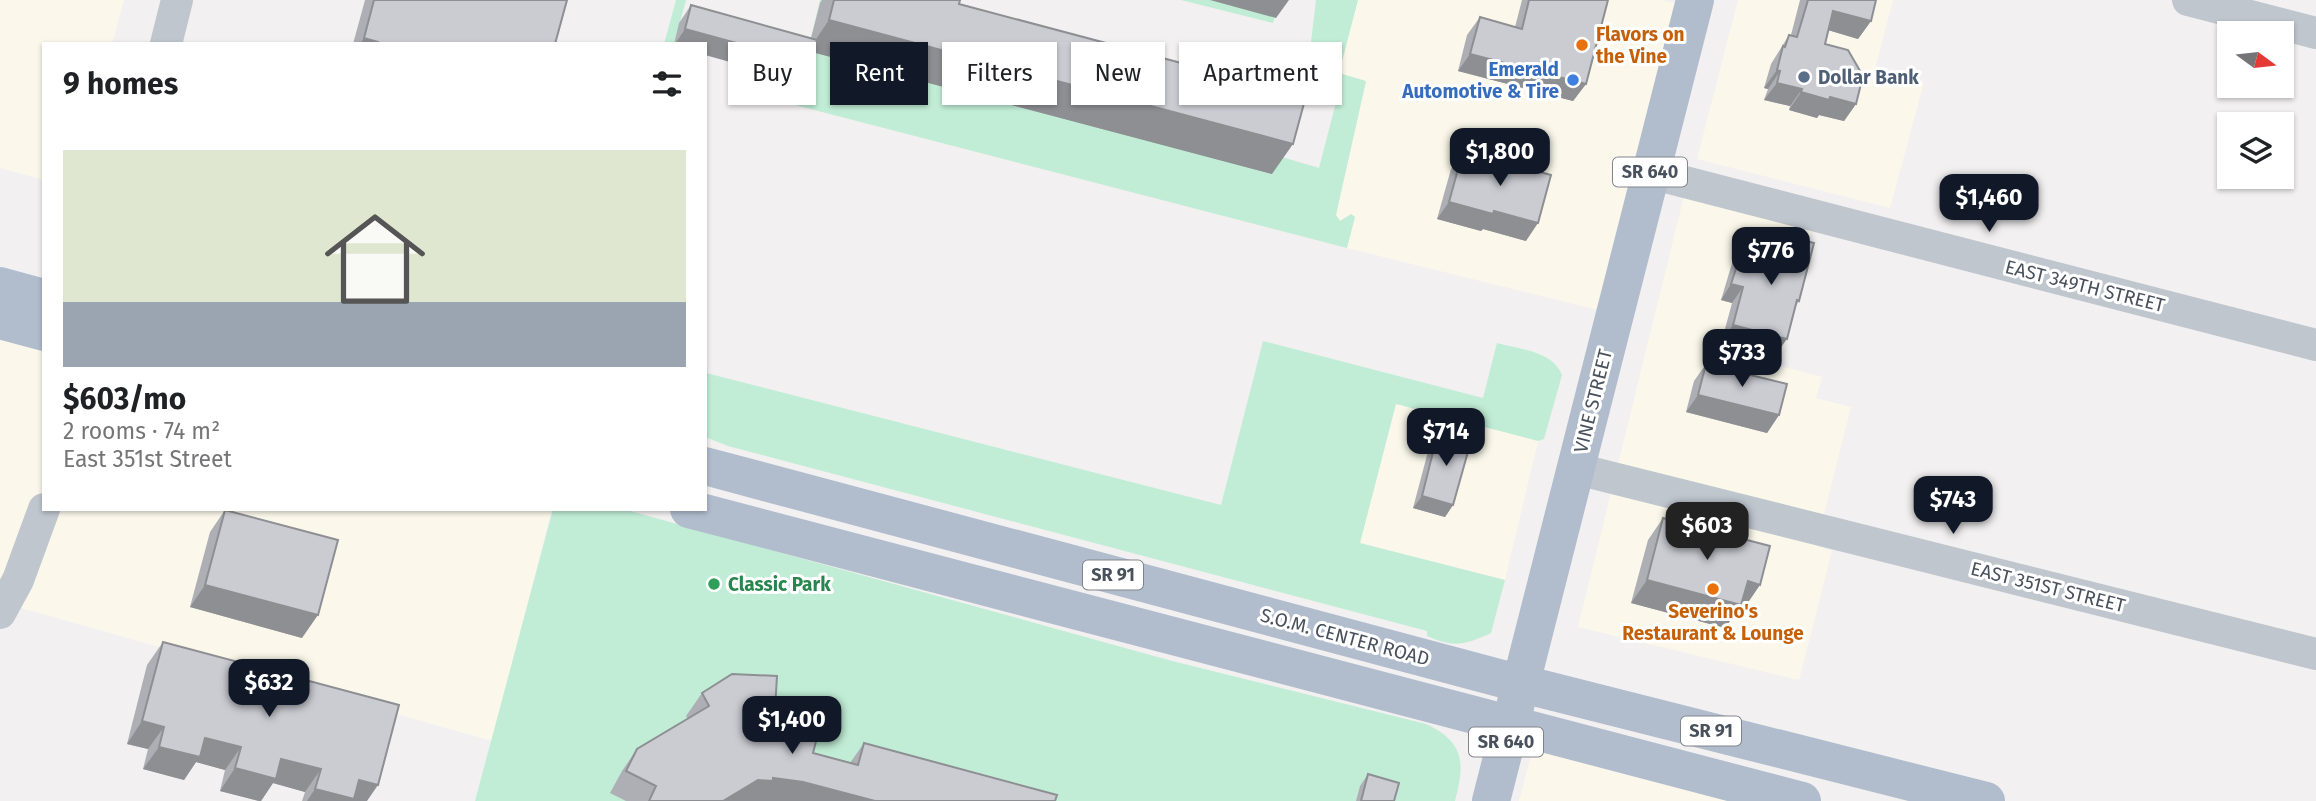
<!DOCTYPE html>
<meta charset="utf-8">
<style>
body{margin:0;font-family:"Fira Sans",sans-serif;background:#f2f2f2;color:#202124;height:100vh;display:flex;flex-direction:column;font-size:26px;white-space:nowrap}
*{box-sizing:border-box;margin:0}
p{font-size:23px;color:#757577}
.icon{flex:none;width:38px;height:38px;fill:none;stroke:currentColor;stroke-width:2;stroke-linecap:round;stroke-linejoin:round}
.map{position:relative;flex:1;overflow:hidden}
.side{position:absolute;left:42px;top:42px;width:665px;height:469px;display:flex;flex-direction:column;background:#fff;border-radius:0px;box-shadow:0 2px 5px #0004}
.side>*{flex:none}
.guide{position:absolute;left:728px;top:42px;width:665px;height:63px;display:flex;gap:14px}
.needle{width:46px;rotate:105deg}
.buttons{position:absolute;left:2217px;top:21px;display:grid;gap:14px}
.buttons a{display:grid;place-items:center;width:77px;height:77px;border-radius:0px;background:#fff;box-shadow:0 2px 5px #0004;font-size:35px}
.price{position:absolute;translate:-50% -60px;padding:0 16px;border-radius:14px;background:#111827;color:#fff;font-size:23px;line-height:46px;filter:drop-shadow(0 2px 4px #0008)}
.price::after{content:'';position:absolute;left:50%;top:42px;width:21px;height:16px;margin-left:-10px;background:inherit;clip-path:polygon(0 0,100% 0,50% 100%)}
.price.active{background:#222;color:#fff}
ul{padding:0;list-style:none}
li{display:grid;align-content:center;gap:14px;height:371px;padding:0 21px}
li+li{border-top:2px solid #e0e0e0}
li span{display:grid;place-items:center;height:217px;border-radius:0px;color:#555}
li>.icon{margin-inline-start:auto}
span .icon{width:126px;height:126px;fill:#fffc;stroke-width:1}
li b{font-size:30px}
h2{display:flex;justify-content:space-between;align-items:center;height:84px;padding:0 21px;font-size:30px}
.pill{padding:0 24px;border-radius:0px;background:#fff;box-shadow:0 2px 5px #0004;font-size:24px;line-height:63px}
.pill.active{background:#111827;color:#fff}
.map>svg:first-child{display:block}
</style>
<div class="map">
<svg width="2316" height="801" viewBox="0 0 2316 801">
<rect width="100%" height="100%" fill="#f2f0f0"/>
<path fill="#fbf8eb" d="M0,0H124L112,44H44V180L0,168Z
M1358,0H1662L1688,6L1606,312L1347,248L1355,217L1351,214L1340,221L1336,215L1366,82L1338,74Z
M1738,0H1893L1875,69L1924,82L1890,208L1697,159Z
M1684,196L1812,228L1780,366L1822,377L1816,398L1851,407L1816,546L1832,551L1799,680L1578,627Z
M0,339L44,351V509H552L492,741L0,602Z
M1396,403L1538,441L1505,580L1360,543Z
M1536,737L1783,801H1519Z"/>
<path fill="#c1edd6" d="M676,0H686L674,44H664Z
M820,0H910L1282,157L1319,168L1341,83L1316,74L1308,67L1316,0H1358L1339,73L1366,81L1336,215L1340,221L1351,214L1355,217L1347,248L795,105L769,90L773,74L797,81L808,51Z
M1181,0H1280L1273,23Z
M1263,341L1483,398L1497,343C1519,349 1553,351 1562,375L1544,439L1538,441L1396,404L1360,543L1505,580L1491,633C1465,645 1454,648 1427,636V631L728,446L705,437L706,373L1221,505Z
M553,509H623L1172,661L1426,724C1465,742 1465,764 1455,801H475Z"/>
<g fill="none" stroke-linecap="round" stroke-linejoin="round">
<path stroke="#bfc6ce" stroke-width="32" d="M2188,0L2316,33
M166,44L177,0
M1650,173L2316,345
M1577,469L2316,654
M0,613L18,580L44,509"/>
<path stroke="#b1bdcd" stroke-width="38" d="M0,286L44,298
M0,320L44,332
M705,466L1499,678L1986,801
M689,509L1802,801
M1491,801L1695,0"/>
</g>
<path fill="#aeafb5" d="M365,0H567L555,44H353Z
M822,0H960L959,4L1182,63L1188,53L1207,69L1272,174L813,52L810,63L798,81L705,44H674L679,23L691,5L811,38L820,3Z
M1522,0H1608L1586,84L1573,101L1458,71L1467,35L1480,17L1515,27Z
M1800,0H1876L1871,21L1858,39L1828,30L1825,44L1856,104L1844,121L1819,115L1817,118L1789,110L1790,106L1764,100L1768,89L1764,88L1771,64L1789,35H1791Z
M1463,151L1526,241L1483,229L1481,231L1437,219L1451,169Z
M1790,237L1799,301L1795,307L1776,354L1722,340L1732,303L1721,300L1733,260L1744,244L1779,253Z
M1706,364L1779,415L1767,433L1686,412L1694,381Z
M1438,432L1453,505L1445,517L1413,508L1430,444Z
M225,510L302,638L190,607L210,532Z
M1663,518L1745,607L1741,606L1725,628L1631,603L1648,540Z
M163,642L367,801H302L305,792L273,783L261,801H259L220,791L225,770L196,762L184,780L143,769L148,749L127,744L147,665Z
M702,693L775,709L813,753L850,763L864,743L1055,801H626L610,793L622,771L637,749L688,719L686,716Z
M1368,774L1394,801H1356L1360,786Z"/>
<path fill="#8d8f93" d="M1210,0H1289L1276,18Z
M1833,11L1871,21L1858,39L1821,28Z
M829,20L1293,144L1272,174L808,51Z
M685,29L810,63L798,81L705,55V44H675Z
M364,38L378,42L377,44H360Z
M1470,54L1586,84L1573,101L1458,71Z
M1777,70L1780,71L1768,89L1764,88Z
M1777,83L1802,89L1790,106L1764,100Z
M1801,92L1830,97L1856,104L1844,121L1819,115L1817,118L1789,110Z
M1449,202L1494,211L1538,223L1526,241L1483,229L1481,231L1437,219Z
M1731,284L1743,287L1732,303L1721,300Z
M1733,325L1787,339L1776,354L1722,340Z
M1698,395L1779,415L1767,433L1686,412Z
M1422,496L1453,505L1445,517L1413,508Z
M1647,580L1748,581L1760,585L1745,607L1741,606L1725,628L1631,603Z
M205,585L318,615L302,638L190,607Z
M142,721L164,727L148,749L127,744Z
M205,738L241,747L225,770L196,762L184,780L143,769L159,747Z
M281,759L321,769L305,792L273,783L261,801H259L220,791L235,768Z
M773,778L803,782L875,801H723L758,780Z
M359,780L378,785L367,801H307L315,789Z"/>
<path fill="#caccd2" stroke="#8d8f93" stroke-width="2" d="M374,0H567L555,44H378V42L364,38Z
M834,0H960L959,4L1185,64L1188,53L1210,59L1207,69L1306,96L1293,144L829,20Z
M1529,0H1608L1586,84L1470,54L1480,17L1522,29Z
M1808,0H1876L1871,21L1833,11L1825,44L1848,50L1863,76L1856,104L1830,97L1829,100L1801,92L1802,89L1777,83L1780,71L1777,70L1783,46L1785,47L1789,35L1797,37Z
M691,5L817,40L810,63L685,29Z
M1463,151L1551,175L1538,223L1494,211L1493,214L1449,202Z
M1790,237L1814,243L1799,301L1797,300L1787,339L1733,325L1743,287L1731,284L1744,244L1786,255Z
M1706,364L1787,384L1779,415L1698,395Z
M1438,432L1471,441L1453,505L1422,496Z
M225,510L338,540L318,615L205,585Z
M1663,518L1770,546L1760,585L1748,581L1741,605L1647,580Z
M163,642L399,705L378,785L359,780L354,799L315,789L321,769L281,759L276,779L235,768L241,747L205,738L200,757L159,747L164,727L142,721Z
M732,674L777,676L775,709L811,711L823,714L813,753L858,765L864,743L1057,795L1055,801H875L803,782L773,778V781L758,780L723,801H649L656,786L626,771L637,749L709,706L702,693Z
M1368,774L1399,783L1394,801H1361Z"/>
<g fill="#e8710a" stroke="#fff" stroke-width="2.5">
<circle cx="1582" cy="45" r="7"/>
<circle cx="1713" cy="589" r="7"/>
</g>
<circle fill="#5c6f8a" stroke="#fff" stroke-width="2.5" cx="1804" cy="77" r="7"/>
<circle fill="#3f7fe0" stroke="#fff" stroke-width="2.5" cx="1573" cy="80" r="7"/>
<circle fill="#2e9e5b" stroke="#fff" stroke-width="2.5" cx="714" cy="584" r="7"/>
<g text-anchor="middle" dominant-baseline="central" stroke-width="6" stroke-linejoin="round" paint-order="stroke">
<g fill="#fff" stroke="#80858d" stroke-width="2">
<rect x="1613" y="157.5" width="74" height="29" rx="5"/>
<rect x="1083" y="560.5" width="60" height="29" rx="5"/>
<rect x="1681" y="716.5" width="60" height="29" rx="5"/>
<rect x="1469" y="727.5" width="74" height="29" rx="5"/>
</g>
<g font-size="18" font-weight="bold" fill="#49515c">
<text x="1650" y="172">SR 640</text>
<text x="1113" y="575">SR 91</text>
<text x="1711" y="731">SR 91</text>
<text x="1506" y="742">SR 640</text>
</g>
<g font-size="19" font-weight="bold" fill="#c56008" stroke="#fff" text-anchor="start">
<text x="1596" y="34">Flavors on<tspan x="1596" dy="22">the Vine</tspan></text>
<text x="1713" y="611" text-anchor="middle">Severino's<tspan x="1713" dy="22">Restaurant &amp; Lounge</tspan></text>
</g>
<g font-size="19" font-weight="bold" fill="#366cbe" stroke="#fff" text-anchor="end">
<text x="1559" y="69">Emerald<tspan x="1559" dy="22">Automotive &amp; Tire</tspan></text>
</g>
<g font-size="19" font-weight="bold" fill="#4e5e75" stroke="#fff" text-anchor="start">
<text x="1818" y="77">Dollar Bank</text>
</g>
<g font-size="19" fill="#49515c" stroke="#fff">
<text transform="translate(2085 286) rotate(14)">EAST 349TH STREET</text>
<text transform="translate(1593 401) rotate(-76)">VINE STREET</text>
<text transform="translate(2048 587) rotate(14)">EAST 351ST STREET</text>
<text transform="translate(1345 637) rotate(15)">S.O.M. CENTER ROAD</text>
</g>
<g font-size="19" font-weight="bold" fill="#27864d" stroke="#fff" text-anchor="start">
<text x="728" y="584">Classic Park</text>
</g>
</g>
</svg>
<div class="buttons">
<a><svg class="needle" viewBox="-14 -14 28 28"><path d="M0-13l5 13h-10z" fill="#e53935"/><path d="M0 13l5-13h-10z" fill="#757577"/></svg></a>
<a><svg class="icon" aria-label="layers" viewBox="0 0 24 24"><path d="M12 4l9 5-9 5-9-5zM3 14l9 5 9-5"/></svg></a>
</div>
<b class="price" style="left:1500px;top:188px">$1,800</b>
<b class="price" style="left:1989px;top:234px">$1,460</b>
<b class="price" style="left:1771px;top:287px">$776</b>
<b class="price" style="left:1742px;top:389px">$733</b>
<b class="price" style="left:1446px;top:468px">$714</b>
<b class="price" style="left:1953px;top:536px">$743</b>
<b class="price active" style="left:1707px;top:562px">$603</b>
<b class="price" style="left:269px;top:719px">$632</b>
<b class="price" style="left:792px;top:756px">$1,400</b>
<div class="guide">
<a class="pill">Buy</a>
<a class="pill active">Rent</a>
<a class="pill">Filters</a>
<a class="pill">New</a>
<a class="pill">Apartment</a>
</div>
<section class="side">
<h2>9 homes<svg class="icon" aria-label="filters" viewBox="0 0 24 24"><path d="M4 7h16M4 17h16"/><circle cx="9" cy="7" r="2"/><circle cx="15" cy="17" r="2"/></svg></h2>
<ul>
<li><span style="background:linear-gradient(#dfe7d0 70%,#9aa5b1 0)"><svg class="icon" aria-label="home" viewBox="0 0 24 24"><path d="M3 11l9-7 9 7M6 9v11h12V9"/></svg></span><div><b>$603/mo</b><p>2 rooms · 74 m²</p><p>East 351st Street</p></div></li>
</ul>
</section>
</div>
